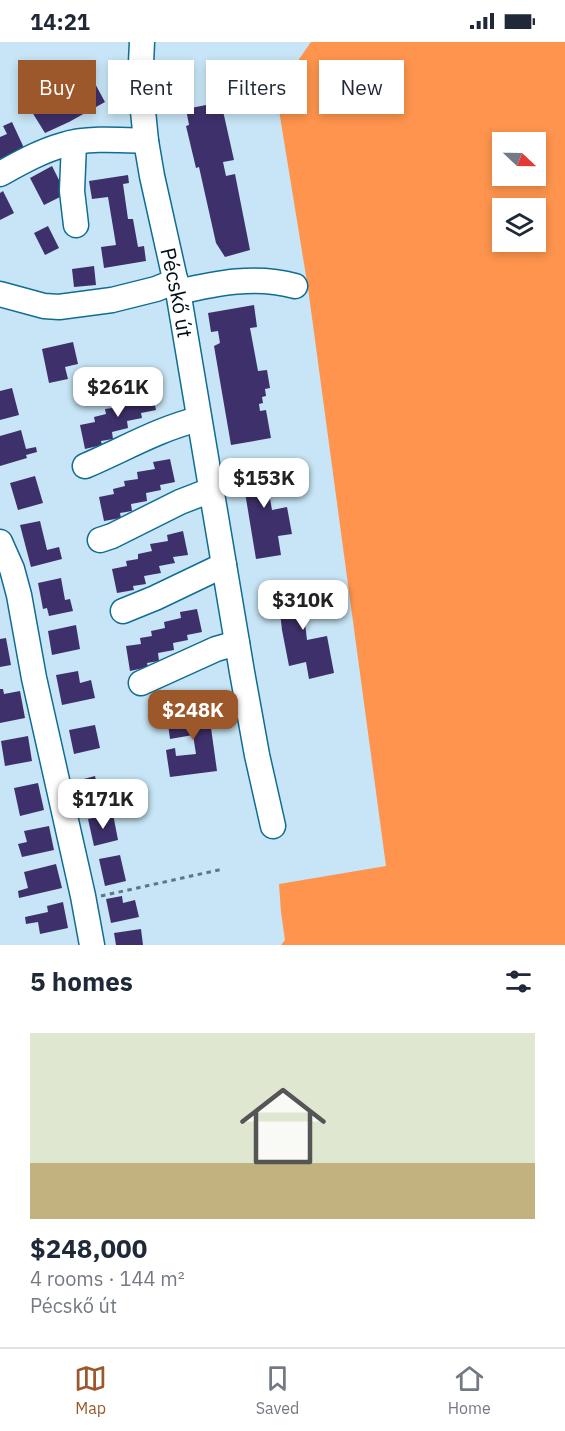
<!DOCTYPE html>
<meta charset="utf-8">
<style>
body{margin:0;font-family:"IBM Plex Sans",sans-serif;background:#f6f6f7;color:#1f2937;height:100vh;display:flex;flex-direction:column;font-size:22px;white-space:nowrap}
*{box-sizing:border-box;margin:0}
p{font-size:20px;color:#747a83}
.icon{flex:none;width:33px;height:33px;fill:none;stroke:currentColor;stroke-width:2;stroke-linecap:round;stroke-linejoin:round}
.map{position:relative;height:903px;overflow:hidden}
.panel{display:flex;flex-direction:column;background:#fff;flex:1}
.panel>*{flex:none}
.banner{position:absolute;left:18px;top:18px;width:530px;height:54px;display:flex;gap:12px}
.needle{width:39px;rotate:112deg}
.controls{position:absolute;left:492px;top:90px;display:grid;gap:12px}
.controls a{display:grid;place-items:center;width:54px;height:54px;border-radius:0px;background:#fff;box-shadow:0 3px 9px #0003;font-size:30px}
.price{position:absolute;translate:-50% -51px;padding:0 14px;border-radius:12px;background:#fff;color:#222;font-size:20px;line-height:39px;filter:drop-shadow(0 2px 3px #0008)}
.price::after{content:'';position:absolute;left:50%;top:36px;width:18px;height:14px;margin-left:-9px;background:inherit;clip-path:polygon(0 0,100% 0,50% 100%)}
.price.on{background:#9c582a;color:#fff}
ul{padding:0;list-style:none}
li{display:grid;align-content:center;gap:12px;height:318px;padding:0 30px}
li+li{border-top:2px solid #e0e1e3}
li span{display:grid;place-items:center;height:186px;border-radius:0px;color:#555}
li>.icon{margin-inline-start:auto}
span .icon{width:108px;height:108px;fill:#fffc;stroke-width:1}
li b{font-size:26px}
h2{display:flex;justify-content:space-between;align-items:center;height:72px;padding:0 30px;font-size:26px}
.chip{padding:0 21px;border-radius:0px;background:#fff;box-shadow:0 3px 9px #0003;font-size:21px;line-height:54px}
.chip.on{background:#9c582a;color:#fff}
.status{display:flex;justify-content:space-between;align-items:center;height:42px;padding:0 30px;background:#fff;direction:ltr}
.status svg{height:16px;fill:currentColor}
.dock{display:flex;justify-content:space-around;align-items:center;height:84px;border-top:2px solid #e0e1e3;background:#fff;font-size:16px;color:#747a83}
.dock a{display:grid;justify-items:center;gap:3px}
.dock .on{color:#9c582a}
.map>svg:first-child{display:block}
</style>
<div class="status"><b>14:21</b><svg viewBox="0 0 49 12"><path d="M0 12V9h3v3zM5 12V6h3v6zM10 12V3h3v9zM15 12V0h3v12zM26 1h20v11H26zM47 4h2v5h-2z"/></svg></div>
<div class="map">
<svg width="565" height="903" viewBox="0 0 565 903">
<rect width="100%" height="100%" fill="#c7e5f6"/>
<path fill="#fe944d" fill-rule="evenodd" d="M311,0H565V903H281L285,898L281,870L279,842L386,824L308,246L276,50ZM502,100H536V134H502ZM502,166H536V200H502Z"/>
<path fill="#3e306a" d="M92,36L105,60L69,80L45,91L32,70Z
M221,60L234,118L223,120L226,134L235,132L250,208L225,215L216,201L199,125L196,126L186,84L189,83L186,67Z
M12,80L24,106L0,117V95L7,92L3,84Z
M52,124L66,152L44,163L30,136Z
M128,133L129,141L123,142L128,177H133L138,205L144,204L146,219L104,226L101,205L116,203L108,155L92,157L89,139Z
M3,149L14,171L0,178V151Z
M48,184L59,206L45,213L34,191Z
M94,224L96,243L74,245L72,227Z
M254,263L257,285L250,286L258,329L267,328L270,346L265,347L266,354L262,355L263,361L259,362L260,369L266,368L271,396L231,403L214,304L220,301L218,289L211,290L208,271Z
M73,300L78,322L65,325L68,337L49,341L42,307Z
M151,345L156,368L141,371L142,376L127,379L128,386L112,390L113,397L101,399L102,403L85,407L80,383L95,380L94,375L106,372L105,367L119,365L118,358L136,355L134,348Z
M12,346L19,373L0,378V349Z
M21,388L26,407L36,405L37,410L26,413L27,416L0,424V394Z
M262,416L265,434L282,431L284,448L269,451L272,468L287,465L292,492L278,494L281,513L256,517L240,420Z
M170,417L175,440L160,443L161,448L146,451L147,459L131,462L132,469L120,471L121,476L104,479L99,455L114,452L113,447L125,444L124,439L138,437L137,430L155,427L153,420Z
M35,434L43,461L18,468L10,441Z
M40,479L47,508L59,505L62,517L31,525L20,483Z
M183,489L188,513L173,515L175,521L159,524L161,531L144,534L146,542L133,544L134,548L117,551L112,527L127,524L126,519L138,517V512L152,509L150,502L168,499L167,493Z
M61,536L65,558L70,557L73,569L49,574L47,566L43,567L38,541Z
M300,539L302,553L318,551L320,571L304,573L307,598L327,594L334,631L309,637L306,620L289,624L282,588L277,542Z
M197,567L202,590L187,593L188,598L173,601L174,608L158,611L159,619L147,621L148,625L130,629L126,604L141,602L140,596L152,594L151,589L165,586L164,580L181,576L180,570Z
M76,583L80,607L52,613L48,589Z
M6,596L11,623L0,625V597Z
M78,629L80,641L91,638L95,656L62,663L56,633Z
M0,647H3L4,652L20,649L25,676L0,681Z
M207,657L217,729L170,735L166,708L175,706L176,714L196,712L193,693L170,697L167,674L189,671L188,660Z
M95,683L100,706L74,712L69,688Z
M28,694L32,719L5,724L1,699Z
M95,734L98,747L115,743L118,753L85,761L80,738Z
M38,741L44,768L20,774L14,746Z
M113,772L118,798L94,804L88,777Z
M49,784L54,808L22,815L18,802L27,800L24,789Z
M120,813L126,839L105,844L99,817Z
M56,822L62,846L19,856L18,849L28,846L24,830Z
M122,854L123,861L135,858L139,875L111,881L106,857Z
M63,860L68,886L40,892L38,880L26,882L25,875L48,870L47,864Z
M141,887L143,903H116L114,891Z"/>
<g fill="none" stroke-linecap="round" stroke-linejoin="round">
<defs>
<g id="minor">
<path id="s1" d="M142,0L141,21L143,69L146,99L152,134L179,255L242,630L257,713L273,784"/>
<path d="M74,101L72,149L76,183"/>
<path d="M0,132C20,121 41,109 63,103C86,95 122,98 146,99"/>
<path d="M178,250C217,241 256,233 295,244"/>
<path d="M0,252L44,264L59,265L112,258L156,247L176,239"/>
<path d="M85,424C123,408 158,387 199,377"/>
<path d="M100,498L112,494L180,460L211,448"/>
<path d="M0,500L12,527L19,553L34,636L83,854L92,903"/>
<path d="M123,569L155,556L224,523"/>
<path d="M141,641L216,607L237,601"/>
</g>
</defs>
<use href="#minor" stroke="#106d92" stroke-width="27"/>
<path stroke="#5f7684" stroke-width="3" stroke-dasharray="4.5 4.5" stroke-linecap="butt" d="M101,854L223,827"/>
<use href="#minor" stroke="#fff" stroke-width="24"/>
</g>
<g text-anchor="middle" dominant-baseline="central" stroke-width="6" stroke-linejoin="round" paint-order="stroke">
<g font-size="21" fill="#000f1a" stroke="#c7e5f6">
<text stroke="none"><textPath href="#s1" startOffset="254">Pécskő út</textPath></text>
</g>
</g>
</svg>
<div class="controls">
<a><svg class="needle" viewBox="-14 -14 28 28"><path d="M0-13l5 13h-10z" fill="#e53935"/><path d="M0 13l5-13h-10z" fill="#747a83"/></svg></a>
<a><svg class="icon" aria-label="layers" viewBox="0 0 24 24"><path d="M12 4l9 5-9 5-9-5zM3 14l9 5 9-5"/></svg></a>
</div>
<b class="price" style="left:118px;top:376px">$261K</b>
<b class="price" style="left:264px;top:467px">$153K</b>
<b class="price" style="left:303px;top:589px">$310K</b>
<b class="price on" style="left:193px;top:699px">$248K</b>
<b class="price" style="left:103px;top:788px">$171K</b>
<div class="banner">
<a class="chip on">Buy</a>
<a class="chip">Rent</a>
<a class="chip">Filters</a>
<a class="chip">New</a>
</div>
</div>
<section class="panel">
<h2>5 homes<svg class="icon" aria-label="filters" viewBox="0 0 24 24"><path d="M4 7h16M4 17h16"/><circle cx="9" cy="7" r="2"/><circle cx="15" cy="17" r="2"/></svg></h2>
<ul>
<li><span style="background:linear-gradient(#dfe7d0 70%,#c2b280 0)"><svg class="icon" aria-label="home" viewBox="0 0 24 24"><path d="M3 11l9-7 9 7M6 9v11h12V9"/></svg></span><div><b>$248,000</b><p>4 rooms · 144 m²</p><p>Pécskő út</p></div></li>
</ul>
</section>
<nav class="dock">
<a class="on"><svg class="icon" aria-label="map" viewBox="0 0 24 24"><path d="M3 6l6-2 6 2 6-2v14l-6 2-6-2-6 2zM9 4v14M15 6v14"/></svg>Map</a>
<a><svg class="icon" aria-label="saved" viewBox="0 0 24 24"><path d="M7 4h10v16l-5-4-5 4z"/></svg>Saved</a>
<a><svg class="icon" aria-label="home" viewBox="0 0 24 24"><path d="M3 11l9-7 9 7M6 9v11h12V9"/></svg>Home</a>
</nav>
